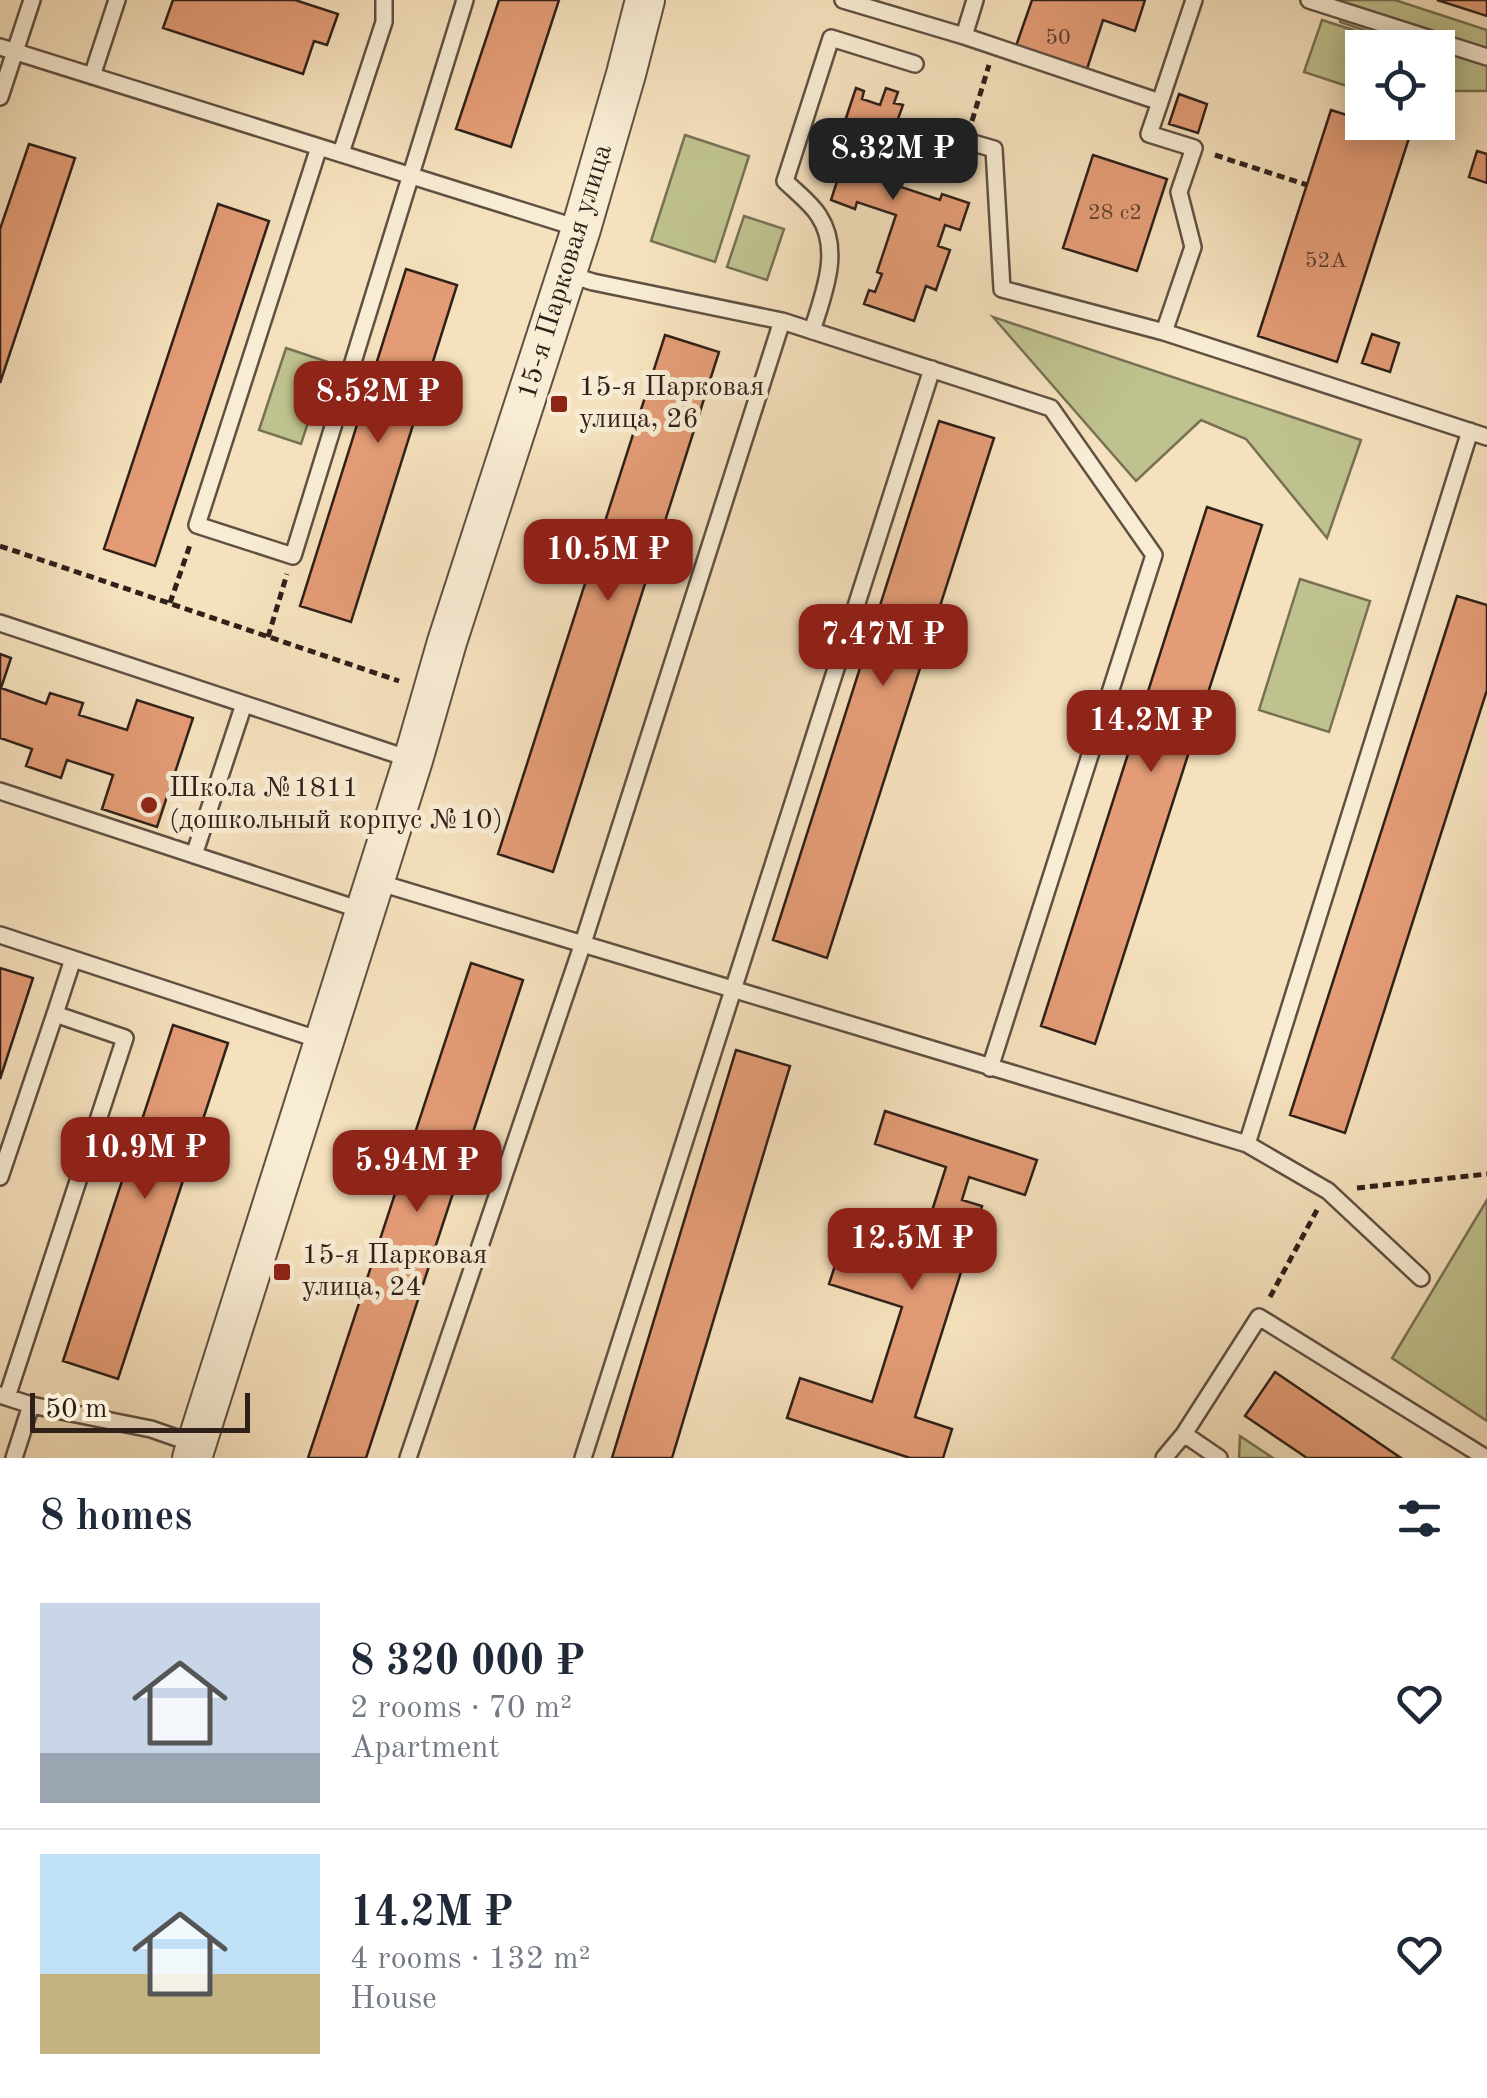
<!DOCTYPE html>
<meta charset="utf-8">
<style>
body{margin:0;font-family:"Old Standard TT",serif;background:#f2f2f3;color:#1f2937;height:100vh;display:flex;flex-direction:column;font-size:38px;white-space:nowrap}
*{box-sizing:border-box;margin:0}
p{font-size:32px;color:#747a83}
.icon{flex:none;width:55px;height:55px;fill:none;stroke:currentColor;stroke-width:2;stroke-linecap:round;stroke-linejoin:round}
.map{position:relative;height:1458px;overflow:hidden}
.sheet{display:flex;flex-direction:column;background:#fff;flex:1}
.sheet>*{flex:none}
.tools{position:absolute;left:1345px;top:30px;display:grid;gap:20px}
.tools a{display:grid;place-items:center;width:110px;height:110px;border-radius:0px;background:#fff;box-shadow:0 5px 25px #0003;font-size:50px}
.scale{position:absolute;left:30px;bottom:25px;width:220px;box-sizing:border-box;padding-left:10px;border:5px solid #2f2019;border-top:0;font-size:28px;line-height:35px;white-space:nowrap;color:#2f2019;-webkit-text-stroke:8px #f8ecd4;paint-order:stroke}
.price{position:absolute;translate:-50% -85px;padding:0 22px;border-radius:20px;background:#8f2418;color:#fff;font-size:32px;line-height:65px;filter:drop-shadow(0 2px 5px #0008)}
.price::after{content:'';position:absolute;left:50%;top:60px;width:30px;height:22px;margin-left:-15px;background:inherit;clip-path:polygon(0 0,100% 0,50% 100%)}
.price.active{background:#222;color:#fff}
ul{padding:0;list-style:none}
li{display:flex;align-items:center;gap:30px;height:250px;padding:0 40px}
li+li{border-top:2px solid #e0e1e3}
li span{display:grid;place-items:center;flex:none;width:280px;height:200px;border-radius:0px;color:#555}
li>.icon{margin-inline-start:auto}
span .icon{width:120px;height:120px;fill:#fffc;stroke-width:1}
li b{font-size:42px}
h2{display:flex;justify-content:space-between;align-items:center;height:120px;padding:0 40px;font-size:42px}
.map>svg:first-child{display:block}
</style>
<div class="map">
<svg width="1487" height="1458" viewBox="0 0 1487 1458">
<rect width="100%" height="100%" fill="#f5e1bd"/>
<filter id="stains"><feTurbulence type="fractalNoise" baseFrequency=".002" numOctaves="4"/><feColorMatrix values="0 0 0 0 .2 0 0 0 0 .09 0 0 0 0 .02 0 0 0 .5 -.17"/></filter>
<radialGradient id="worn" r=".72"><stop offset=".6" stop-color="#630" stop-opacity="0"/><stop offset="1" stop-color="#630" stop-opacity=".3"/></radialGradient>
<path fill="#bfc28e" stroke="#777154" stroke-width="2.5" d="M1333,0H1395L1487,30V91H1438V48L1412,47L1340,22L1344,4Z
M1322,20L1406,47L1362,48V91L1304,72Z
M685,135L749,156L715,262L651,241Z
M744,216L784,229L767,280L727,267Z
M993,317L1361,440L1327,538L1246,439L1201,420L1136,481Z
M286,348L328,362L301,444L259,430Z
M1300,579L1370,601L1329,732L1259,710Z
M1487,1200V1421L1392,1358Z
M1240,1436L1273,1458H1239Z"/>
<path fill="#e49c76" stroke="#2f2019" stroke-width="2.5" d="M173,0H295L338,14L327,45L314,41L303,74L163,28Z
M499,0H559L511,147L456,129Z
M1032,0H1145L1135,31L1103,20L1087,69L1016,46Z
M1437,0H1487V16Z
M856,88L864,91L862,99L880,105L886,88L898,92L894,103L903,105L898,119L911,123L906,139L921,144L916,161L904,157L899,172L887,168L883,181L940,200L942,194L969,203L960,230L945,225L938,246L950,250L936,290L926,286L914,321L864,304L869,290L875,292L882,274L877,272L896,215L857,202L855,209L831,200L840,172L829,169Z
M1179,94L1207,104L1198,133L1169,124Z
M1331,110L1362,120V122H1371L1410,135L1337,362L1258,336Z
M29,144L75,158L0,383V229Z
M1477,151L1487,154V183L1469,177Z
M1093,155L1167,179L1137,271L1063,248Z
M218,204L269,221L155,566L104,549Z
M406,269L457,285L351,622L300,606Z
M1372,334L1399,343L1390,372L1362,363Z
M665,335L719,352L553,872L498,854Z
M939,421L994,438L827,958L773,940Z
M1207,507L1262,525L1095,1044L1041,1026Z
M1457,596L1487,605V690L1345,1133L1290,1115Z
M0,654L11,658L1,688L46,704L50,693L83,703L79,715L127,730L137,700L193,718L157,827L102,809L113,775L67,760L61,778L26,766L32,749L0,738Z
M471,963L523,980L366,1458H308Z
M0,968L33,978L0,1079Z
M173,1025L228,1043L118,1379L63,1361Z
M736,1050L790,1066L672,1458H612Z
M885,1111L1037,1160L1025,1195L969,1177L962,1200L982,1206L915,1417L952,1429L943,1458H910L787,1418L800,1378L872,1402L902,1307L829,1284L844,1238L916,1261L946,1167L875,1144Z
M1275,1372L1401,1458H1307L1245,1416Z"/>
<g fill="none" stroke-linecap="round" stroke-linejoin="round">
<defs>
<path id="service" d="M843,0L964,36L975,0
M1309,0L1487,57
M964,36L1160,102L1194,0
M0,47L581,229
M92,76L117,0
M0,97L32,0
M1160,102L1149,134L1194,148L1179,192L1193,247L1164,332
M966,141L994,149L1002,289L1164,332L1487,437
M319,147L197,525L293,556L465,0
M341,153L384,22V0
M567,274L593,282L782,321L1051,408L1154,555L990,1068
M812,331C823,295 842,251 819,216C811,203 796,192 785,181L831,38L915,64
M0,623L413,760
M0,791L364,911
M194,855L244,704
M377,882L1247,1144L1470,431
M0,935L323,1041
M55,1014L73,959
M1247,1144L1328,1191L1421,1278
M0,1177L55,1014L125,1038L7,1397
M0,1395L31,1405L151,1429L194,1444
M1184,1434L1219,1458
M14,1458L31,1405
M408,1458L583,943L782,321
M583,1458L932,369
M1164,1458L1184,1434L1259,1317L1486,1458"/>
<path id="tertiary" d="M192,1458L413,760L447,642L581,229L626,74L645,0"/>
</defs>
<use href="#service" stroke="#605042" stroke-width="20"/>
<use href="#tertiary" stroke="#605042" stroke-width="42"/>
<path stroke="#2f2019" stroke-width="5" stroke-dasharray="8 5" stroke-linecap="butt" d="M972,121L989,65
M1215,155L1307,185
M0,546L399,681
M170,603L191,542
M268,637L287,574
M1357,1188L1487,1174
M1270,1297L1317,1210"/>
<use href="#service" stroke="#f8ecd4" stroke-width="15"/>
<use href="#tertiary" stroke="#f8ecd4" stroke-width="38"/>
</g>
<g fill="#8f2418" stroke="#f8ecd4" stroke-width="4">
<rect x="549" y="394" width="20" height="20" rx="5"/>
<circle cx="149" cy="805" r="10"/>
<rect x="272" y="1262" width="20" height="20" rx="5"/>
</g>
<g text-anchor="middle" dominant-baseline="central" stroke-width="10" stroke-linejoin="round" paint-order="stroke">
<g font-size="22" fill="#5c3f30">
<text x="1058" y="38">50</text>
<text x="1115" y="213">28 с2</text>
<text x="1326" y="261">52А</text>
</g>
<g font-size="28" fill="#2f2019" stroke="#f8ecd4">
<text transform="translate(566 272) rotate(-73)">15-я Парковая улица</text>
</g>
<g font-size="28" fill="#2f2019" stroke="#f8ecd4" text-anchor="start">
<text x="579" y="388">15-я Парковая<tspan x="579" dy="32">улица, 26</tspan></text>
<text x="169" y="789">Школа №1811<tspan x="169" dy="32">(дошкольный корпус №10)</tspan></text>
<text x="302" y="1256">15-я Парковая<tspan x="302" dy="32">улица, 24</tspan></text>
</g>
</g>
<rect width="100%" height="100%" filter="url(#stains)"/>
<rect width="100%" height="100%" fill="url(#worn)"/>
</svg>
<div class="tools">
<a><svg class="icon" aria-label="locate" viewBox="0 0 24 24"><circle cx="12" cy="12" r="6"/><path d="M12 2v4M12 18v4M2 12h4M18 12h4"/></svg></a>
</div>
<div class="scale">50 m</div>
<b class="price active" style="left:893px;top:203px">8.32M ₽</b>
<b class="price" style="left:378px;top:446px">8.52M ₽</b>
<b class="price" style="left:608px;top:604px">10.5M ₽</b>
<b class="price" style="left:883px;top:689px">7.47M ₽</b>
<b class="price" style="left:1151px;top:775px">14.2M ₽</b>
<b class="price" style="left:145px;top:1202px">10.9M ₽</b>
<b class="price" style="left:417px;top:1215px">5.94M ₽</b>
<b class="price" style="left:912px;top:1293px">12.5M ₽</b>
</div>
<section class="sheet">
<h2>8 homes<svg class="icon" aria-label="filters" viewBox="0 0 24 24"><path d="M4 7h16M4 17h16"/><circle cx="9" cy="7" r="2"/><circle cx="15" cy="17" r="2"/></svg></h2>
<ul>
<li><span style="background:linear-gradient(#c9d6e8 75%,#9aa5b1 0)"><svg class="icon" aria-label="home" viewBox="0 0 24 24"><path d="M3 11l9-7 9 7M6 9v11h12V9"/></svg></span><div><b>8 320 000 ₽</b><p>2 rooms · 70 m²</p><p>Apartment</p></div><svg class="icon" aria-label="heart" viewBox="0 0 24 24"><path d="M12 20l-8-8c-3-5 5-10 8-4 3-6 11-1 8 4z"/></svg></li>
<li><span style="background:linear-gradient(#bfe0f5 60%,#c2b280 0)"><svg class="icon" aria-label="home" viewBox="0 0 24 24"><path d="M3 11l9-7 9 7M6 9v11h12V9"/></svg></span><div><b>14.2M ₽</b><p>4 rooms · 132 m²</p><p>House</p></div><svg class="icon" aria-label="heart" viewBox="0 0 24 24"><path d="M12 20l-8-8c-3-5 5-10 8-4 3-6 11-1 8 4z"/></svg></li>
</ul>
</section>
